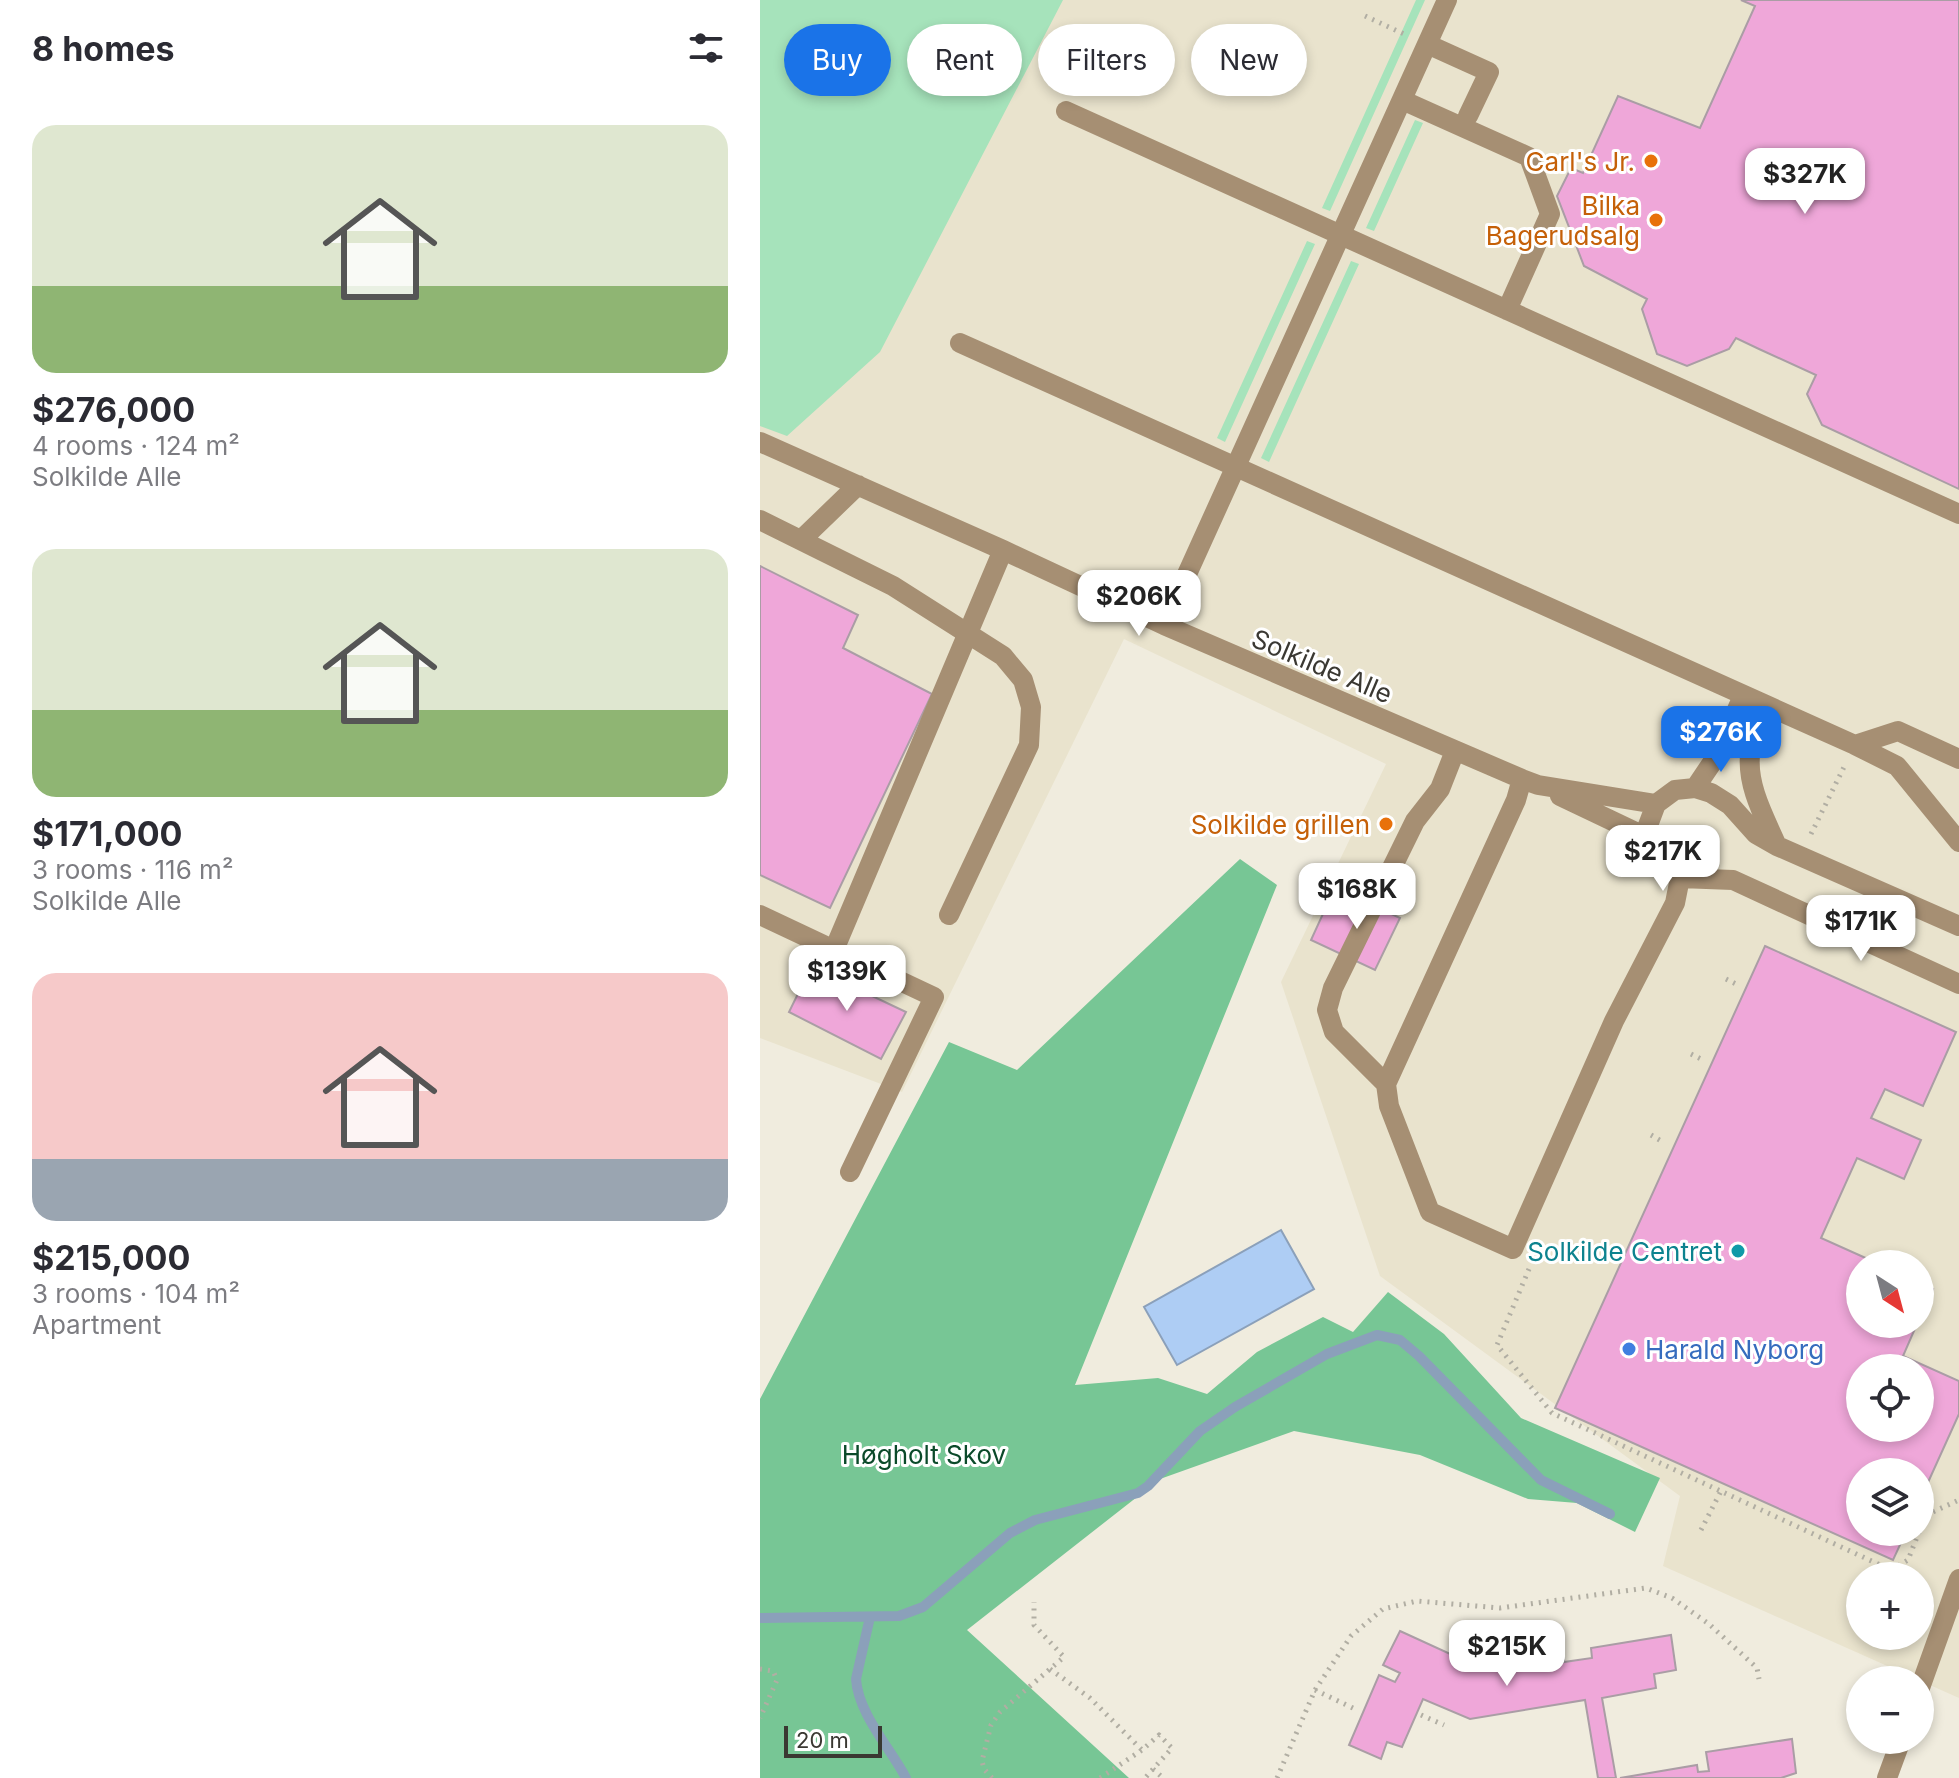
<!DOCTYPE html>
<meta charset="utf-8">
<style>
body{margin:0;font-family:Inter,sans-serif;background:#f2f2f3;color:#2b2b33;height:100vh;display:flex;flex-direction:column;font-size:30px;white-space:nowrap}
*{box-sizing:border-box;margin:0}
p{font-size:26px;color:#7c7c81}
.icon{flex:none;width:44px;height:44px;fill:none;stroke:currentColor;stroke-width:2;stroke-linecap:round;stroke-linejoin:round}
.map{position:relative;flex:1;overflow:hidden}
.panel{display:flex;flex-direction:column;background:#fff;width:760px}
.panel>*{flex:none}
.guide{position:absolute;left:24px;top:24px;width:760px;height:72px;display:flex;gap:16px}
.needle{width:52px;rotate:144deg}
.controls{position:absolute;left:1086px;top:1250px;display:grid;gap:16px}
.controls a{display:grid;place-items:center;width:88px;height:88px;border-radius:50%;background:#fff;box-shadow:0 4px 12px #0003;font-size:40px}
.scale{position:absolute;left:24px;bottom:20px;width:98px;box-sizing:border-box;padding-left:8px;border:4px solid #3a3832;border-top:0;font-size:22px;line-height:28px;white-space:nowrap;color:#3a3832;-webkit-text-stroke:6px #fff;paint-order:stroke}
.price{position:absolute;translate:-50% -68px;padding:0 18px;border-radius:16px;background:#fff;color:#222;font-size:26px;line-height:52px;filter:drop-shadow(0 2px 4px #0008)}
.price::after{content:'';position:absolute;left:50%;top:48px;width:24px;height:18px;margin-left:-12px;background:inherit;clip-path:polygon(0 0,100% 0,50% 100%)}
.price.current{background:#1a73e8;color:#fff}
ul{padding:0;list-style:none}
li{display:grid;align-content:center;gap:16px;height:424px;padding:0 32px}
li span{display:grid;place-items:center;height:248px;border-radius:24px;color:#555}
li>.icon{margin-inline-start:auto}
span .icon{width:144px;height:144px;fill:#fffc;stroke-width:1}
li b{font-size:34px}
h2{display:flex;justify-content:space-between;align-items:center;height:96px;padding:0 32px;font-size:34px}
.pill{padding:0 28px;border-radius:36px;background:#fff;box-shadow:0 4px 12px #0003;font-size:28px;line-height:72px}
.pill.current{background:#1a73e8;color:#fff}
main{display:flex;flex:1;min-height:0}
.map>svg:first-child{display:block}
</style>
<main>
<section class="panel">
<h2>8 homes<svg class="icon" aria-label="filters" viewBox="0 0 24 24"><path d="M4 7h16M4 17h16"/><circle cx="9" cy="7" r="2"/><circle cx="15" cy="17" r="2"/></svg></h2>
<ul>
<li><span style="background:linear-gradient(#dfe7d0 65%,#8fb573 0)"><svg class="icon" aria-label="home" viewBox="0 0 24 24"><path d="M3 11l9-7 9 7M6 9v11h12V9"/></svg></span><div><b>$276,000</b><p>4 rooms · 124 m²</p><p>Solkilde Alle</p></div></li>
<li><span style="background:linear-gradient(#dfe7d0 65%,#8fb573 0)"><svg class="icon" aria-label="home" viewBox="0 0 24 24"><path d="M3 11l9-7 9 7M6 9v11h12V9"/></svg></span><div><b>$171,000</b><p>3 rooms · 116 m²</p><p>Solkilde Alle</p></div></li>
<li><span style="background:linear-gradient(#f6c9c9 75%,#9aa5b1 0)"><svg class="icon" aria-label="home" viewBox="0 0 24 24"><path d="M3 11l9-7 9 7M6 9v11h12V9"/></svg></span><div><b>$215,000</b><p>3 rooms · 104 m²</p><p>Apartment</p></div></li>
</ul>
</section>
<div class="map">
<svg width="1199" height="1778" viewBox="0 0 1199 1778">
<rect width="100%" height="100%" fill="#f0ecde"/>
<path fill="#e9e3cd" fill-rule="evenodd" d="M0,0H1199V1698L903,1566L920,1496L620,1276L521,982L626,764L364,639L142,1092L0,1038ZM1100,1264H1160V1324H1100ZM1100,1368H1160V1428H1100ZM1100,1472H1160V1532H1100ZM1100,1576H1160V1636H1100Z"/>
<path fill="#a6e3bb" d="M0,0H303L120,352L27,436L0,426Z
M656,0H665L570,211L562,208Z
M655,120L663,123L614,231L606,228Z
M547,241L555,244L465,442L457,438Z
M591,261L599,264L509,462L501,458Z"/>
<path fill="#77c695" d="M480,859L517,885L315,1385L398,1378L447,1394L497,1352L563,1317L593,1332L628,1292L684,1334L761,1418L900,1478L875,1532L817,1503L768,1499L660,1455L534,1431L400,1479L207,1630L369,1778H0V1399L189,1042L257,1070Z"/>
<path fill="#aecdf4" stroke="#8ba0ba" stroke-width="2" d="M521,1230L554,1289L417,1365L384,1307Z"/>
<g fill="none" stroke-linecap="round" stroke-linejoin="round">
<path stroke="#8ba0ba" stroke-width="10" d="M110,1617L96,1679C98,1713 130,1748 146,1778
M0,1618L139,1616L163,1607L250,1533L275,1520L378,1493L388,1486L440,1431L475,1407L567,1354L617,1335L640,1340L659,1356L781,1480L850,1514"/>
</g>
<path fill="#efa7d9" stroke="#aa9da5" stroke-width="2" fill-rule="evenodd" d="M981,0H1199V489L1062,425L1047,394L1056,375L999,349L976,338L969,349L927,366L897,354L882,309L887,299L824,266L797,196L811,168L823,173L858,96L940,128L995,6Z
M0,566L98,615L83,648L172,694L70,908L0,875Z
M591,895L640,918L615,970L551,940L567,905L583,912Z
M1005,946L1196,1032L1163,1106L1125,1089L1111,1118L1161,1140L1144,1179L1097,1158L1061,1238L1119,1264H1100V1324H1157L1143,1356L1199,1381V1414L1160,1500V1472H1100V1532H1146L1133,1560L795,1408ZM1100,1368H1160V1428H1100Z
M51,967L146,1012L121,1059L29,1012Z
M1160,1283L1173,1289L1160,1318Z
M640,1631L710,1663L709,1666L716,1670L723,1669V1665L803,1652L804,1662L832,1658L831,1648L911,1635L916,1670L894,1674L896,1688L842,1698L856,1778H838L825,1700L710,1719L663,1699L642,1747L627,1742L621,1759L589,1745L619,1675L635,1682L640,1673L623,1665Z
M1032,1739L1036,1773L1021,1778H860L937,1765L938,1772L949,1771L946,1752Z"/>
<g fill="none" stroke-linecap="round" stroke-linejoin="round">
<path stroke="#b1aea3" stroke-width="5" stroke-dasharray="2 6" stroke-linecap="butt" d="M605,16L644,34
M1051,834L1084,767
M966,979L976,984
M931,1054L941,1059
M891,1135L903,1142
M769,1269L737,1345L792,1413L1131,1570L1148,1560L1159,1532
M941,1530L961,1491
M1160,1530L1166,1515L1199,1500
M0,1669L13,1671L17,1680L0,1718
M290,1669L330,1698L382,1750
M555,1690L595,1709
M661,1715L684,1725
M393,1769L403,1778
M232,1778L224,1769L222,1761L231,1725L240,1712L304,1657L274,1625V1602
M340,1778L382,1750L399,1735L412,1748L385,1778
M517,1778L555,1690L591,1636L623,1609L657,1601L740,1608L886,1588L912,1598L949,1624L997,1668L999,1679"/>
<path stroke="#a68f73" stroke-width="20" d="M667,44L729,72L708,116
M642,100L769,157L790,214L747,310
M306,111L1199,514
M200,343L1095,745L1138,731L1199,759
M0,442L243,550L404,625L762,779L778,785L896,804
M0,520L133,586L243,656L263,680L271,707L269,745L189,915
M41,540L98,485
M404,625L687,0
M1008,707C1002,722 992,740 990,755C987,787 1005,818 1017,846
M1095,745L1137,766L1199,842
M762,779L756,800L626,1084L629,1106L670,1212L753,1249L854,1021L915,903L920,878
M935,788L956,757L983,696
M800,796L884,836
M0,915L174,997L90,1172
M1199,926L1017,846L996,834L970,805L951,793L935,788L915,790L896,804L884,836L902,866L920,878L973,880L1199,984
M74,950L243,550
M626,1084L574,1032L567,1010L573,988L655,821L680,789L695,751
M1160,1688L1199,1579
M1127,1778L1141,1740"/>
</g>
<g fill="#e8710a" stroke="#fff" stroke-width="3">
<circle cx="891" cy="161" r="8"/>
<circle cx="896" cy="220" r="8"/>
<circle cx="626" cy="824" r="8"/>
</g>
<circle fill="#0f9aa8" stroke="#fff" stroke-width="3" cx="978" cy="1251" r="8"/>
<circle fill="#3f7fe0" stroke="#fff" stroke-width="3" cx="869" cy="1349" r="8"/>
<g text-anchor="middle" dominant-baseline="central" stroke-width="6" stroke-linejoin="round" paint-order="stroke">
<g font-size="26" fill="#c56008" stroke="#fff" text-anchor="end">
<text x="875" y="161">Carl's Jr.</text>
<text x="880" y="205">Bilka<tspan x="880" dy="30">Bagerudsalg</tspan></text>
<text x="610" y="824">Solkilde grillen</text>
</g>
<g font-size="26" fill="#3a3832" stroke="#fff">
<text transform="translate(562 666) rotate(23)">Solkilde Alle</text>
</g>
<g font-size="26" fill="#0d838f" stroke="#fff" text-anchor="end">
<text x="962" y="1251">Solkilde Centret</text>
</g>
<g font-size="26" fill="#366cbe" stroke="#fff" text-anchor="start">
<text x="885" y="1349">Harald Nyborg</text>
</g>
<g font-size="26" fill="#0b4a2a" stroke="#fff">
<text x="164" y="1454">Høgholt Skov</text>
</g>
</g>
</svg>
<div class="controls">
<a><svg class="needle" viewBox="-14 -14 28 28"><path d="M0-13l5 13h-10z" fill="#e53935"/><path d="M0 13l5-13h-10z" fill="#7c7c81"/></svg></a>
<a><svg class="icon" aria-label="locate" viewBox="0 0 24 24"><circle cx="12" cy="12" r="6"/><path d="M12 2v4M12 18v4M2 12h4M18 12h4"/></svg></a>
<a><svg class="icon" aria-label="layers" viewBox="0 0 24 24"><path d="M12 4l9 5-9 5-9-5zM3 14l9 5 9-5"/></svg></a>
<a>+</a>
<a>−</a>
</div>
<div class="scale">20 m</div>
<b class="price" style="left:1045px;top:216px">$327K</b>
<b class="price" style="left:379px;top:638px">$206K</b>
<b class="price current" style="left:961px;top:774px">$276K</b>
<b class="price" style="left:903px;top:893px">$217K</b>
<b class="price" style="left:597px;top:931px">$168K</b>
<b class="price" style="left:1101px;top:963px">$171K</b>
<b class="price" style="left:87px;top:1013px">$139K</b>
<b class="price" style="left:747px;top:1688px">$215K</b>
<div class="guide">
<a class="pill current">Buy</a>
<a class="pill">Rent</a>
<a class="pill">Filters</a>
<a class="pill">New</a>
</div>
</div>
</main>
